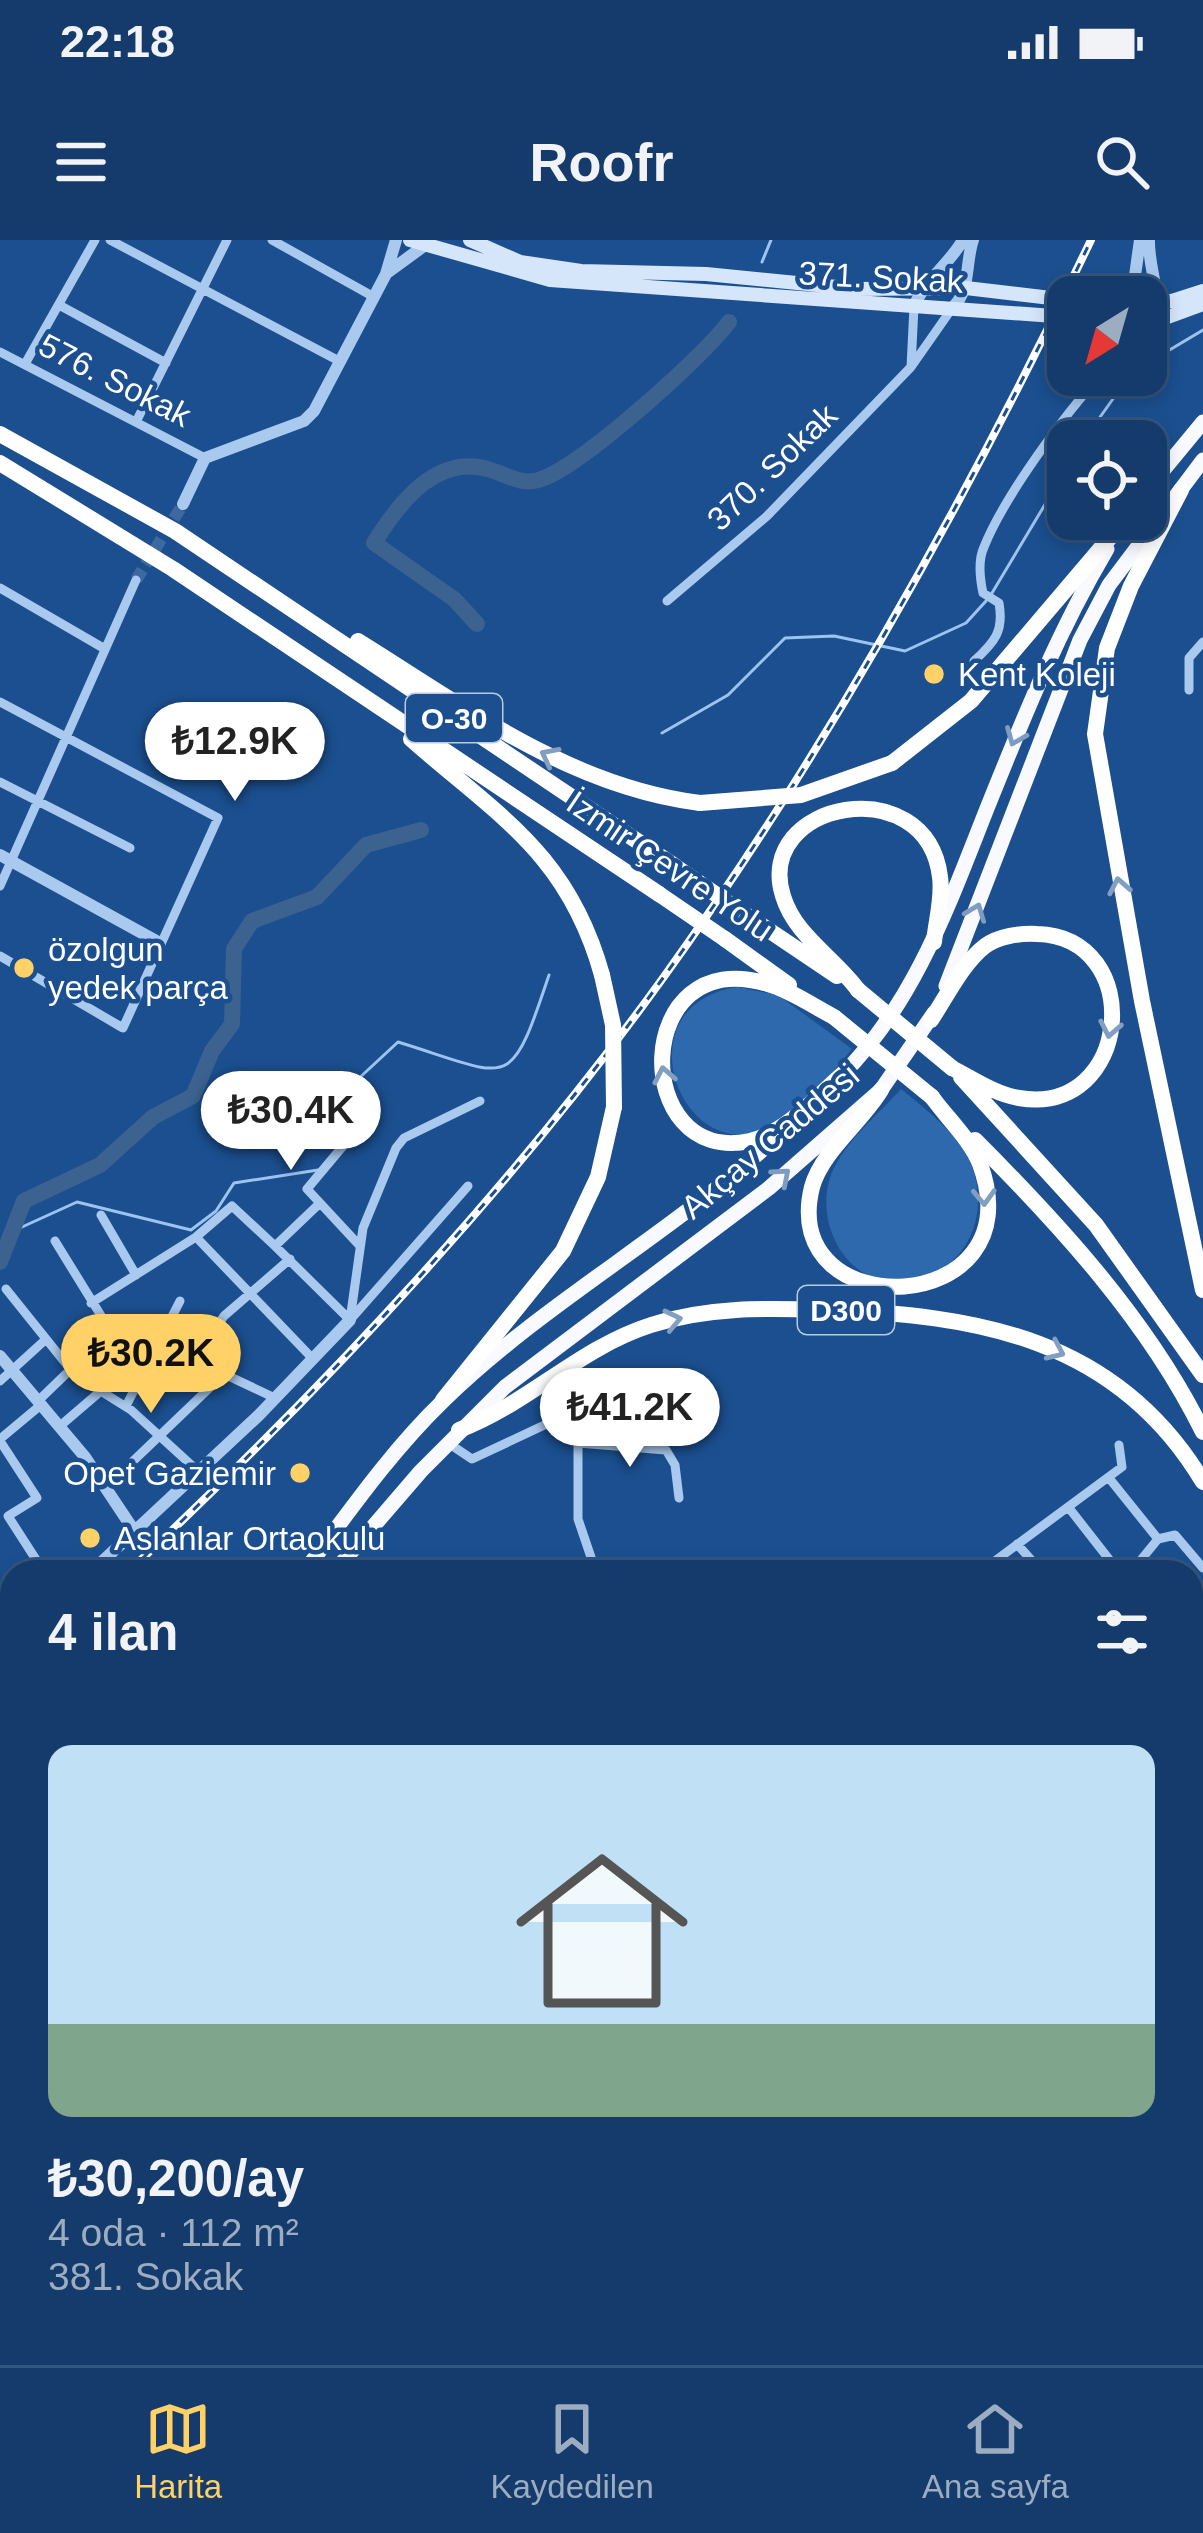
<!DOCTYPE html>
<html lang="tr">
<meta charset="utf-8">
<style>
body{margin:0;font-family:Helvetica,sans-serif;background:#1d4271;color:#f1f3f6;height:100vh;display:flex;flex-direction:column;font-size:45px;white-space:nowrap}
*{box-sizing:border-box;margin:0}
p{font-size:39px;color:#9dadc1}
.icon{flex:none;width:66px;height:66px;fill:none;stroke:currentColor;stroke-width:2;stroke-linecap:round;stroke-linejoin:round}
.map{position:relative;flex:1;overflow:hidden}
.drawer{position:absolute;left:0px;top:1320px;width:1203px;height:807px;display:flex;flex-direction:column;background:#143b6b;border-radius:36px 36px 0 0;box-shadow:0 6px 18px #0003,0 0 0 3px #33557e}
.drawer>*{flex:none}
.needle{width:78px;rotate:217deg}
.controls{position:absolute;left:1047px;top:36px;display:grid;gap:24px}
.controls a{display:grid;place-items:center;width:120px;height:120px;border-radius:24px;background:#143b6b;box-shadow:0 6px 18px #0003,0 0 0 3px #33557e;font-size:60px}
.price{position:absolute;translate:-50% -102px;padding:0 27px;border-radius:42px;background:#fff;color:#222;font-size:39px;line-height:78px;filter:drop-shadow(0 3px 6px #0008)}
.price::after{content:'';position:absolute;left:50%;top:72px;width:36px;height:27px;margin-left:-18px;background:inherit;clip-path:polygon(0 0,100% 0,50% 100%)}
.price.current{background:#ffd166;color:#111}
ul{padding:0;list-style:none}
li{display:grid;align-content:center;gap:24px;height:636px;padding:0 48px}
li span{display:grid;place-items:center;height:372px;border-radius:24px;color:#555}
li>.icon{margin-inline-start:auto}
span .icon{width:216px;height:216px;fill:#fffc;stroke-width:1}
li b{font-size:51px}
h2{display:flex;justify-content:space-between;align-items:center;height:144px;padding:0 48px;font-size:51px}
.status{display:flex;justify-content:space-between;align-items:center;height:84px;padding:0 60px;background:#143b6b;direction:ltr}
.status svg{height:33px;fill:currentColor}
header{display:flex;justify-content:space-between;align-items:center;height:156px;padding:0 48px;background:#143b6b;font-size:54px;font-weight:800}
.tab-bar{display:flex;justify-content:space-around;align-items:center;height:168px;border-top:3px solid #33557e;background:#143b6b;font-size:33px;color:#9dadc1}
.tab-bar a{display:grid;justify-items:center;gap:6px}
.tab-bar .current{color:#ffd166}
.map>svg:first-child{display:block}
</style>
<div class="status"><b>22:18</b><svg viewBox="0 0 49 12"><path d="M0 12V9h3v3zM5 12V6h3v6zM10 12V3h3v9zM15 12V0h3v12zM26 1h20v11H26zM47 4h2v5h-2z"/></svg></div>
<header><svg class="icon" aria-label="menu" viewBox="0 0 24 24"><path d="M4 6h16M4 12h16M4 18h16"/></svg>Roofr<svg class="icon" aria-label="search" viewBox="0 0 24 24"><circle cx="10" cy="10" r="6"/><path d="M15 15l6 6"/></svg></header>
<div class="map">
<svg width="1203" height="2125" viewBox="0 0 1203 2125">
<rect width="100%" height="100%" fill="#1b4f8f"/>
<path fill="#2e69ad" d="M737,747L778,755L852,809C832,833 807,865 780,882C685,943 615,766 737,747Z
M901,849C923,867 952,889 966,914C997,971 966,1039 899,1042C844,1044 814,980 831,935C843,903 879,874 901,849Z"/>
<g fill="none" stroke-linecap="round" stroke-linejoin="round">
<path stroke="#9cc4f0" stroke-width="3" d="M762,22L771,0
M1146,124L1203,90
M1083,201L1130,135
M992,353L1068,226
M662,493L728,455L785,398L834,396L905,411L966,383L986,361
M336,910L356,841L398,802C512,837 509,855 549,735
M11,992L77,962L191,990L216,971L234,943L318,930"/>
<path stroke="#3c6290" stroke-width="16" d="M477,384L454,359L374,303C398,264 437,212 491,230C509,236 524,247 544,238C585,222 701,119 729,82
M0,1022L24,961L100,925L153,877L193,856L212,811L232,784L234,709L252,681L317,657L366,605L421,590"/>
<path stroke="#3d69a0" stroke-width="12" stroke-dasharray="12 6" stroke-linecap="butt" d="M136,340L183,264"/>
<path stroke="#a9c9ee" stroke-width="9" d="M110,0L341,122
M272,0L374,57
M59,65L166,123
M0,112L205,218
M25,124L95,0
M911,127L914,67
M138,178L227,0
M0,348L105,409
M667,361L767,276L911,127L953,67
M974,421C995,402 1004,391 999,363L983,353C980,339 978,320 984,307C1004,257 1064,175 1101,135
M1189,450V418L1203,402
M0,462L218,578L123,788L0,716
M0,542L130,608
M0,646L136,340
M320,963L307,949L343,906
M101,975L136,1035
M196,997L313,1119
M55,1001L108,1087L135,1092L275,1158
M275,1006L350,1080
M6,1049L75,1135L131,1170L199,1232
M91,1063L196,997L232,966L275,1006L320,963L359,1005
M350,1080L363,988L396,908L404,898L480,861
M350,1080L468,946
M194,1120L224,1076L290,1019
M0,1141L44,1101
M39,1160L70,1130
M126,1166L180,1061
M60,1186L102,1150
M0,1199L42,1164
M0,1201L37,1258L8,1276L44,1332
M448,1203L472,1219L553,1181L572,1180L578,1190V1279L596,1332
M578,1203L666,1210L675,1225L679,1258
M1109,1238L1158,1299
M106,1247L224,1134
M1069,1268L1119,1332
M1017,1304L1042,1332
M980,1332L1122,1227L1119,1205
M1131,1332L1158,1299L1175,1295L1203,1328
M0,1354L12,1365
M1191,1387L1203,1366
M1191,1506L1203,1560
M1191,1630L1203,1616
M1191,1751L1203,1758
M1191,1769L1203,1776
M1191,1935L1203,1929
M0,2012L12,2007
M1191,2012L1203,1999
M0,2067L12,2060
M0,2087L12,2106
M1191,2096L1203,2083
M180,2115L183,2125
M452,2115L454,2125
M541,2115L553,2125
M616,2115L619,2125
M666,2115L669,2125
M718,2115L721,2125
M770,2115L773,2125
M822,2115L825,2125
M873,2115L874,2125L913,2115
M1080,2115L1086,2125
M1148,2115L1157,2125
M0,2117L12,2111
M136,2125L170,2115
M1163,2125L1172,2115"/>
<path stroke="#a9c9ee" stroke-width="12" d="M1149,0C1148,28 1163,57 1154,83
M387,33L428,3
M1132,57L1140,0
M914,67C924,40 948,26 963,0
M953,67C971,50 965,23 973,0
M183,264L205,218L304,181L314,171L386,34L396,0
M0,615L160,703
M0,1116L85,1217L135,1292
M91,1332L258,1176L350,1080
M0,1414L12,1403"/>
<path stroke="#d6e6fa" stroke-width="14" d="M410,0L550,40L1068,77
M470,0L520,22L581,31L706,34L857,49L966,48L1068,60
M1146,60L1172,61L1203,51
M1146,85L1203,64
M345,1331L346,1332
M0,1730L12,1719
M379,2115L380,2125"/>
<path stroke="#f8faff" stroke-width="15" d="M1146,251L1203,182
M946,746L1080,400L1109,345L1203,220
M841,836C917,761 951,658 990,561C1025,474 1059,390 1107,309
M304,1332C348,1273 391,1211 444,1160C548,1059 679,990 784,890
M334,1332L421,1231L505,1147L769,948L881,850L934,773
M0,1687L12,1677
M0,1707L12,1697"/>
<path stroke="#fff" stroke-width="16" d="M0,194L175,291L676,627
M0,223L173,329L659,654
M1181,250L1131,346L1107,408L1095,494L1142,761L1203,1050
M358,401C466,468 571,547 700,563
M411,499C498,576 568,613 602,735
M892,523L971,461L1124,281
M743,673L837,736
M725,699L789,745
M858,750C834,717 795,696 783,656C753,561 927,528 940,637C943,657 936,681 934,702
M834,777C813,766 790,750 768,744C630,702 630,927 750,901C787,892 818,855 846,831
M931,780C947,756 962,724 985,706C999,696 1020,693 1037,694C1147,697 1132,877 1019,858C995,854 973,839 952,828
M961,837L1096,985L1203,1135
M881,850C862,882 822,911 812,947C777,1088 1037,1079 980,924C971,900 946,877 932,857
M975,900C1060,985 1149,1082 1203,1192
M443,1160L563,1011L598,937L614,867
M459,1190C528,1164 579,1108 651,1085C707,1067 765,1068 823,1070C976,1074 1117,1098 1203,1242"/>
<defs>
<path id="rail" d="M128,1332C321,1151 508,953 663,738C829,508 969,255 1091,0
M0,1451L12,1441"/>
</defs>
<use href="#rail" stroke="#fff" stroke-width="8"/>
<use href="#rail" stroke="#1b4f8f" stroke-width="3" stroke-dasharray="9" stroke-linecap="butt"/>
<path stroke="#fff" stroke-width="16" d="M700,563L801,555L892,523
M676,627L743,673
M659,654L725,699
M602,735L613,785L614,867
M858,750L952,828
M834,777L932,857"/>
</g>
<defs><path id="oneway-chevron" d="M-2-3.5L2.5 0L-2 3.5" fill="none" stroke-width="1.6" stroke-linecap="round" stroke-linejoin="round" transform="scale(3)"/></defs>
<g stroke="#7e9cc1">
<use href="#oneway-chevron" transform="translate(1015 497) rotate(112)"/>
<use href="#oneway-chevron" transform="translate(976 672) rotate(-69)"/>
<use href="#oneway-chevron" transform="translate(782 936) rotate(-41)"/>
</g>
<g stroke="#829ec1">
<use href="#oneway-chevron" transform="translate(549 516) rotate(-153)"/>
<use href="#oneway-chevron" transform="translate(1119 646) rotate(-101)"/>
<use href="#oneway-chevron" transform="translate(1110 789) rotate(101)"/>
<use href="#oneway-chevron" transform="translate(664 835) rotate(-101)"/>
<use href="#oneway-chevron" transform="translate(984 957) rotate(88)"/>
<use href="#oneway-chevron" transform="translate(673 1080) rotate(-12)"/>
<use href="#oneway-chevron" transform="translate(1056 1111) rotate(24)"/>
</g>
<g fill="#ffd166" stroke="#1b4f8f" stroke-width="4.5">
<circle cx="934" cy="434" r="12"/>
<circle cx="24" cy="728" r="12"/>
<circle cx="300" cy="1233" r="12"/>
<circle cx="90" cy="1298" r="12"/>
</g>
<g text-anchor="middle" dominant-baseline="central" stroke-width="9" stroke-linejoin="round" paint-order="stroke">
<g fill="#1b4f8f" stroke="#bbcadd" stroke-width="3">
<rect x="406" y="454" width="96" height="48" rx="9"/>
<rect x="798" y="1046" width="96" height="48" rx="9"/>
</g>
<g font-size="30" font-weight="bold" fill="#fff">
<text x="454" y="478">O-30</text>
<text x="846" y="1070">D300</text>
</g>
<g font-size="33" fill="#fff" stroke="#1b4f8f">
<text transform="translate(881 37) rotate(3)">371. Sokak</text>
<text transform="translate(115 140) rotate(27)">576. Sokak</text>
<text transform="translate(772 227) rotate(-44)">370. Sokak</text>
<text transform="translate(670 626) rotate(34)">İzmir Çevre Yolu</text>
<text transform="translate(770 901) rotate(-40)">Akçay Caddesi</text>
</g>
<g font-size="33" fill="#fff" stroke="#1b4f8f" text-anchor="start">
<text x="958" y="434">Kent Koleji</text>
<text x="48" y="709">özolgun<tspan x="48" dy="38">yedek parça</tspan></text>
<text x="276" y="1233" text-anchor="end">Opet Gaziemir</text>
<text x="114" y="1298">Aslanlar Ortaokulu</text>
</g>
</g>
</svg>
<div class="controls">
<a><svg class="needle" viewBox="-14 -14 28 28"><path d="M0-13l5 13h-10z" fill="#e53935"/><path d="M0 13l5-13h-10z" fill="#9dadc1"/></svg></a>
<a><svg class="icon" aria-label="locate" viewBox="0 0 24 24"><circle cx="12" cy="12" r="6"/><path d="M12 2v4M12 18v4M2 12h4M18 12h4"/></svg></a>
</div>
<b class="price" style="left:235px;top:564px">₺12.9K</b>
<b class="price" style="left:291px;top:933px">₺30.4K</b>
<b class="price current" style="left:151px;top:1176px">₺30.2K</b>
<b class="price" style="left:630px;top:1230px">₺41.2K</b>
<section class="drawer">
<h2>4 ilan<svg class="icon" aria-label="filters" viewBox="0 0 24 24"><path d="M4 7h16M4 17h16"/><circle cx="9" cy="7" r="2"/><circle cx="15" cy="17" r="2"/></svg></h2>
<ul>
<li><span style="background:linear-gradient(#bfe0f5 75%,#7fa58c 0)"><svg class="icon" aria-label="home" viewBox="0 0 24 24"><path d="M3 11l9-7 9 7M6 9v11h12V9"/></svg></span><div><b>₺30,200/ay</b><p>4 oda · 112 m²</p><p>381. Sokak</p></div></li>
</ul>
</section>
</div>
<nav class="tab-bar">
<a class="current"><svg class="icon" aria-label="map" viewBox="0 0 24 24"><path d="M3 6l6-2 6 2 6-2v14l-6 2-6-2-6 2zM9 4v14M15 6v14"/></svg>Harita</a>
<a><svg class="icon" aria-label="saved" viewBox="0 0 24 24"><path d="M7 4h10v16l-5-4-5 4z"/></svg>Kaydedilen</a>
<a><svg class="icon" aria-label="home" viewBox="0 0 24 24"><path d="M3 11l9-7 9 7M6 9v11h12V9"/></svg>Ana sayfa</a>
</nav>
